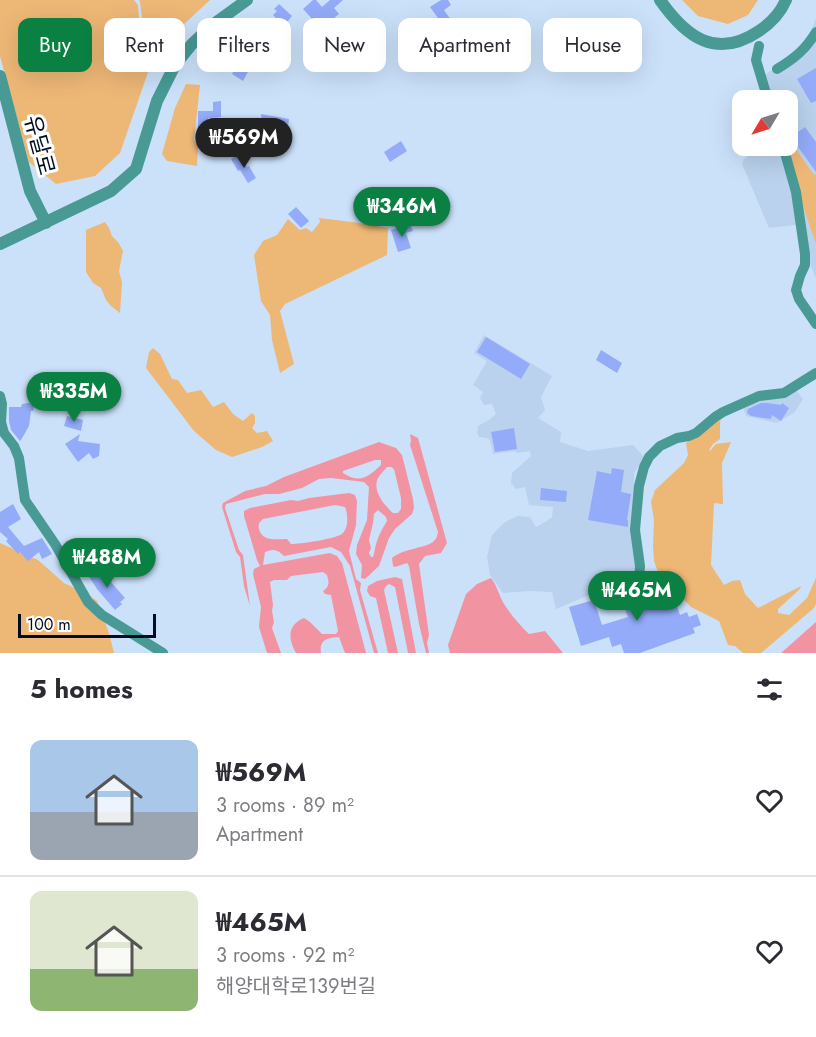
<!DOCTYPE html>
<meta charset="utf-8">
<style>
body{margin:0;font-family:Jost,"Noto Sans KR",sans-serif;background:#f2f2f3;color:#2b2b33;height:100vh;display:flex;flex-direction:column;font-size:22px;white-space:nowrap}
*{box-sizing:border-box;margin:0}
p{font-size:20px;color:#7c7c81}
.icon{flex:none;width:33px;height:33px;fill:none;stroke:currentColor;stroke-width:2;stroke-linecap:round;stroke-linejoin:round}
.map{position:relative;height:653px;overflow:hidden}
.details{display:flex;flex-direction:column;background:#fff;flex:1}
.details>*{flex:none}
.banner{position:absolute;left:18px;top:18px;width:780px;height:54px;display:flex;gap:12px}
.needle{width:39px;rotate:232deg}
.tools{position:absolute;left:732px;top:90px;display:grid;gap:12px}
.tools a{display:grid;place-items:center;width:66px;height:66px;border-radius:12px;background:#fff;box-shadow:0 6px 24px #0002;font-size:30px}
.scale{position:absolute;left:18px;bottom:15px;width:138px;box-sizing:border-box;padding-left:6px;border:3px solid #000c20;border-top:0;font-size:16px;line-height:21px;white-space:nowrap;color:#000c20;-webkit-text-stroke:4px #fff;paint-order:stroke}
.price{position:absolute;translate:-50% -51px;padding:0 14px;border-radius:21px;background:#0b8043;color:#fff;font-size:20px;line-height:39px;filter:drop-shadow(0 2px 3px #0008)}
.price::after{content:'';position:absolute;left:50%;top:36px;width:18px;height:14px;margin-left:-9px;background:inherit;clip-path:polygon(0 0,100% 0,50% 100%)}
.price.active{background:#222;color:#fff}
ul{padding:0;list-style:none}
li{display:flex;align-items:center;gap:18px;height:150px;padding:0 30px}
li+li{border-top:2px solid #e1e1e2}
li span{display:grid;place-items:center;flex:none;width:168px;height:120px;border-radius:12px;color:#555}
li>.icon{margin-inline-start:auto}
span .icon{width:72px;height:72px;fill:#fffc;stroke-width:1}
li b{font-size:26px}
h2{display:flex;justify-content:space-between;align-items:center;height:72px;padding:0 30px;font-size:26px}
.pill{padding:0 21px;border-radius:12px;background:#fff;box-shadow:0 6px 24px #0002;font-size:21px;line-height:54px}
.pill.active{background:#0b8043;color:#fff}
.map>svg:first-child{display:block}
</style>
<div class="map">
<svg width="816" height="653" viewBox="0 0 816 653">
<rect width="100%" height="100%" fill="#cbe1fa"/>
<path fill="#bad2ed" d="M816,18V279L810,263L804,224L769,228L742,164L744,159L761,146H788V100H771L763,76L789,58L807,43Z
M484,335L552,376L541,397L545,410L538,418L561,432L560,442L588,451L633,445L644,457L634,473L636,565L634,573L620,582L556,609L552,592L529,591L503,593L490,575L487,557L492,535L505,522L518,516L530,517L536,527L547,521L552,517L553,507L529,505L525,487L516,489L511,483L512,473L531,456L530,451L516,453V451L493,454L490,440L487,438L479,437L477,433L478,426L489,420L496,414L492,404L484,405L480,398L483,392L473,385L487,361L474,353Z
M795,389L803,399L795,412L777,423L746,416L743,407L759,399Z"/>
<path fill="#edb776" d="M0,0H134L138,5L141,46L153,58L120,153L95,176L56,184L29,162L0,56Z
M139,0H210L168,39L155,54L145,43L140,2Z
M682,0H758L748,15L728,24L698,16Z
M186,84L200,85L194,140L198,146L197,166L167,161L162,154L175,108Z
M795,148L814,175L816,174V244L804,209L789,151Z
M319,218L352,222L388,228L387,255L285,304L280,311L294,364L280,373L272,340L270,315L261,301L254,255L263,241L277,235L288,219L300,230L306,228L312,232L320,222Z
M105,222L109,228L112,236L118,242L123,251L119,271L122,282L120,313L111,306L106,300L101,288L93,283L86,272V230Z
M153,348L160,354L172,379L178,380L187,393L201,390L213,407L224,402L233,414L243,421L252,413L255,416V423L252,428L257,433L267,431L273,441L262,447L232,457L216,450L194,431L146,368L149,352Z
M722,415L720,423V439L713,444L709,450L710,451L716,444L731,442L722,463L723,504L714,503L711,565L724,585L732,581L740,580L745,594L758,608L801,586L800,589L778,609V613L789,615L807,598L816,578V604L814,608L761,653H743L735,646L728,645L719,621L691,607L674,590L661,580L654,561L653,546L654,520L651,502L655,490L684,463L688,455L686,443L694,438Z
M0,543L38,560L64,583L89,595L97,601L109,633L114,653H0Z"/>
<path fill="#f293a1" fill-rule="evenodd" d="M410,434L418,438L447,543L441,553L425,556L419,564L429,635L427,643L429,653H426L419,624L409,566L407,563L395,567L393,566L392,558C404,548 428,548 434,541C437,538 437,536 438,532L410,445L411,441Z
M379,442L396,448L402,455L413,499L414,508L412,514L395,529L389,538L379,566L365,579L361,578L362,565L356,554L357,545L367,520L369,487L364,482L331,478L319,479L302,488L279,494H265L226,504L225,508L239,550L243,555L250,606L244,586L240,557L236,552L222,507L223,503L245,491L266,486L284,477ZM375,460H381V465C368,477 360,484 343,473V471ZM387,467H391L394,469L401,498V509L398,513H393C384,505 372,491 378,478C380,474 384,471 387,467ZM378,510L386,517L387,521C383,528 379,534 377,541C375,546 375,551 373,557H371L369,553L371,548L369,540L373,523L374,514Z
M349,493L355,495L357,501L356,525L349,551L356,579L361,583L360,590L378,653H374L350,566L341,552L331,547L284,556C278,550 274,548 265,552L263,565L330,553L337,556L342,563L366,653H345L339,637C328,638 319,639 321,653H296C288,639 287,625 304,618L310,622L322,634H336L338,631L331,595L325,594L323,591C330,586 329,582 327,575L323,572L291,576L287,580H274L270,582L273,605L272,611L274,622L272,628L281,653H267L259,627L261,607L253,574L254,569L260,566L257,560L244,516V511L250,508L291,500L298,501L309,498ZM335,505L345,507C348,514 349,528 342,534C335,539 300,544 291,544L287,539C277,539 262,542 259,529C258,523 259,523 263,519Z
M395,577L402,579L416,653H408L395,587L389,584L386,586L384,590L398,653H388L376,598L370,596L367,591L368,586L377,581Z
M491,578C497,585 499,596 504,604C511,615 520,625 529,634L545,631L563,653H450L448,645L466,594L477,584Z
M816,622V653H781Z"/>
<path fill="#94abf9" d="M313,0H316L322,7L330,0H343L334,8L339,14L327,24L331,28L325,33L303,9Z
M441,0H448L451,5L444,10L451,20L443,25L430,7Z
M279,4L292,16L284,26L273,15L277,11L274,9Z
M369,21L376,27L371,34L382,41L374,53L356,40Z
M239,61L250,68L243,81L232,74Z
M816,68V101L811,103L797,79Z
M221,101V117L208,118L209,143L201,142L202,133H198V111H213V102Z
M261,114L289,119L288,127L270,124H262Z
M805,127L816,142V172L791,137Z
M401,141L407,151L390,162L384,152Z
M239,154L247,167L249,166L256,178L248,183L240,170L238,171L231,159Z
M296,207L309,221L301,228L288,214Z
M410,224L413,231L406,233L411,248L398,252L391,230Z
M486,337L530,364L521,379L477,352Z
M601,350L622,363L617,373L596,360Z
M41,380L46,390L51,392L54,396L51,410L36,407Z
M28,403L35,404L33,411H31L29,426L21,440L20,441L11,430L9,421V407H21L22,404Z
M761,403H767L781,405L782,403L789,408L781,421L772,415L771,419L751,416L747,413L748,409Z
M67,416L83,420L81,431L64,426Z
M514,428L517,449L495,452L491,432Z
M80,434L78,441L100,444L99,456L93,459L89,453L78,462L65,444Z
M612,468L624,470L621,492L631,494L627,520H628V527L588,520L597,471L611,474Z
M541,488L567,491L566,502L540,500Z
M13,504L21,519L8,527L24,546L42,538L52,554L42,559L39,552L28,561L20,552L18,554L6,541L8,539L0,532V512Z
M99,568L108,584L111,582L125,598L120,602L122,604L115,610L97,589L88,575Z
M669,584L680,615L687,612L689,617L697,614L701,625L693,628L695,633L640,653H624L621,644L612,647L609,637L581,646L569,607L594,600L602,625L628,617L622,601Z"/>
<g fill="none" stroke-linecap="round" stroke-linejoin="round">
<path stroke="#499a95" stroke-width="10" d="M759,46L756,60L768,100
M777,69C795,58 805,50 816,32
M783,146L796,192L805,254V265L800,276L796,290L799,299L816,324
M0,396L2,404L1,422L4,433L14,446L19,458L25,500L55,544L88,602L102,615L163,653
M639,580L640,566L635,530L639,486L644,467L649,457L660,446L677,438L689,436L696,433L715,417L723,412L759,396L784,393L816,373"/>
<path stroke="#499a95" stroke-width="12" d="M660,0C686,37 716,60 759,31C771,23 780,14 786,0
M0,76L30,191L46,223
M0,244L111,191L136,169L157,101L175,65L192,44L211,26L247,0"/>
</g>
<g text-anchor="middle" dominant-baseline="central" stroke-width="6" stroke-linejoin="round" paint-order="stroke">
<g font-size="22" fill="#000c20" stroke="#fff">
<text transform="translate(40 145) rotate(75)">유달로</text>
</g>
</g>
</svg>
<div class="tools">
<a><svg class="needle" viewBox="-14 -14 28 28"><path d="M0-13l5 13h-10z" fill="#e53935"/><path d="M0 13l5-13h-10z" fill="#7c7c81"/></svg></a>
</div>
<div class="scale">100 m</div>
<b class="price active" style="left:244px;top:169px">₩569M</b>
<b class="price" style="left:402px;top:238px">₩346M</b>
<b class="price" style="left:74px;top:423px">₩335M</b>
<b class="price" style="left:107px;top:589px">₩488M</b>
<b class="price" style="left:637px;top:622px">₩465M</b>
<div class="banner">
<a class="pill active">Buy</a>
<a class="pill">Rent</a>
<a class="pill">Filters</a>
<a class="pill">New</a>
<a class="pill">Apartment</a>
<a class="pill">House</a>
</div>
</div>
<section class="details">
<h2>5 homes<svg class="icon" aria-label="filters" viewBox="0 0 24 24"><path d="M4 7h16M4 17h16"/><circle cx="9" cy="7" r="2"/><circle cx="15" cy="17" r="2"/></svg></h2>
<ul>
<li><span style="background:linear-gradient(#a9c7e8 60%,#9aa5b1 0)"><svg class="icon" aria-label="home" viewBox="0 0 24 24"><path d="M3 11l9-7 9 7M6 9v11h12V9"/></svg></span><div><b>₩569M</b><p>3 rooms · 89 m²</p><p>Apartment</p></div><svg class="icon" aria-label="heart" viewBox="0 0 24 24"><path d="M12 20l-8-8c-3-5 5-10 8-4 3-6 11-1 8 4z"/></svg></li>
<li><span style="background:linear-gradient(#dfe7d0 65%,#8fb573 0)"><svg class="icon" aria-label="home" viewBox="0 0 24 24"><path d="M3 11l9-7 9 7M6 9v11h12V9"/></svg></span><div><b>₩465M</b><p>3 rooms · 92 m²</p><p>해양대학로139번길</p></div><svg class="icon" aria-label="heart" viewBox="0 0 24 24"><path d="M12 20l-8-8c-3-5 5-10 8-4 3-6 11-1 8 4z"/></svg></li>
</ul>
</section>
